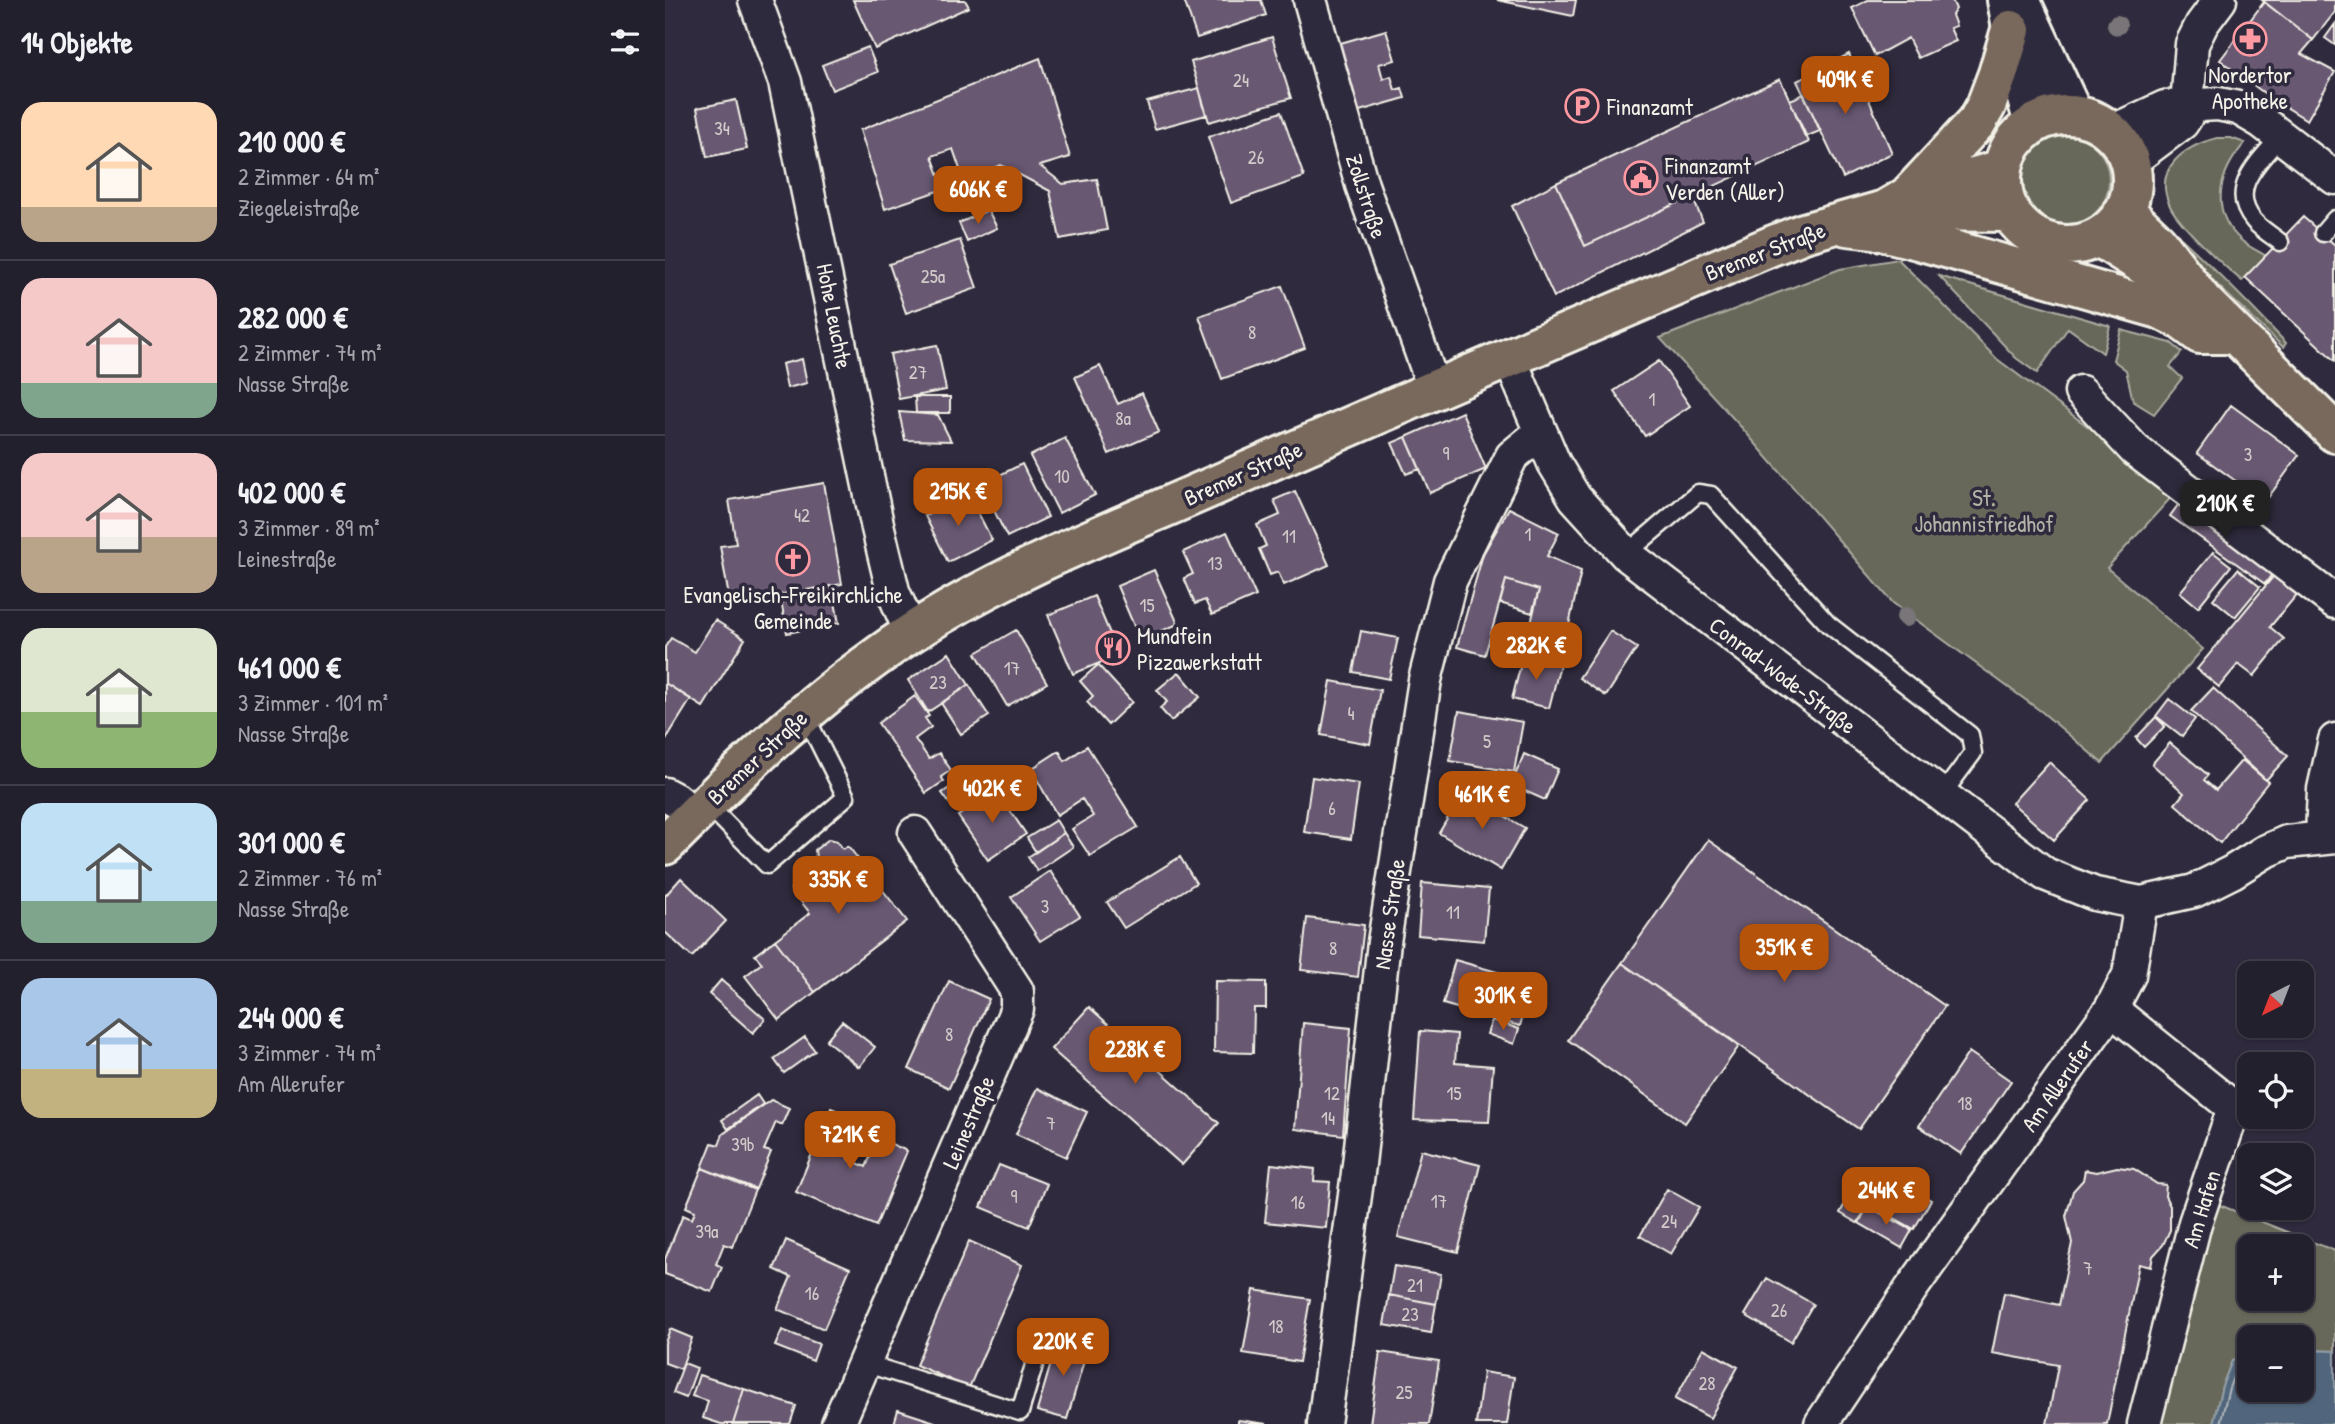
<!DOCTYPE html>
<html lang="de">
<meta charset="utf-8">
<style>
body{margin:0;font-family:"Patrick Hand",sans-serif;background:#2b2836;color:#f1f3f6;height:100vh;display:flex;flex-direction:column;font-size:26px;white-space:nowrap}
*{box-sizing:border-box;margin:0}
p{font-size:23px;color:#a3a3aa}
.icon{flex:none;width:38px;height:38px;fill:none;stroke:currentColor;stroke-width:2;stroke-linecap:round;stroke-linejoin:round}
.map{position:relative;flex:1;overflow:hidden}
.details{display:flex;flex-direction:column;background:#23202e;width:665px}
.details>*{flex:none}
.needle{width:46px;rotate:222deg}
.tools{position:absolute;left:1572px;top:961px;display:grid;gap:14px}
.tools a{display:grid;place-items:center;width:77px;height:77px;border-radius:14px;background:#23202e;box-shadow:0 2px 5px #0004,0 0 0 2px #403e4a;font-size:35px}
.price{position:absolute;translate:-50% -60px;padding:0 16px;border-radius:14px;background:#b45309;color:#fff;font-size:23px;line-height:46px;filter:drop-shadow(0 2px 4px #0008)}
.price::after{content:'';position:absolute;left:50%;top:42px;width:21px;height:16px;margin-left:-10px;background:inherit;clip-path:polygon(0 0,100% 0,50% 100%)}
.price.selected{background:#222;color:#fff}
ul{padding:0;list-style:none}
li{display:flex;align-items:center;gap:21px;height:175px;padding:0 21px}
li+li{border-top:2px solid #403e4a}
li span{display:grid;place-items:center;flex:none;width:196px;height:140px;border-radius:21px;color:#555}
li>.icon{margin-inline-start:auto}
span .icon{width:84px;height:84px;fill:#fffc;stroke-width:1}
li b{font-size:30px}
h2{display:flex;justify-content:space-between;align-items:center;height:84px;padding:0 21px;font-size:30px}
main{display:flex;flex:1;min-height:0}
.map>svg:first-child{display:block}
</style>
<main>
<section class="details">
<h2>14 Objekte<svg class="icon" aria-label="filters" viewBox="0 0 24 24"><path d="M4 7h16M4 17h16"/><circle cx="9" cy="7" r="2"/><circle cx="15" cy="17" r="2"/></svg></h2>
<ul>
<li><span style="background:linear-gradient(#ffd9b3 75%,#b9a48a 0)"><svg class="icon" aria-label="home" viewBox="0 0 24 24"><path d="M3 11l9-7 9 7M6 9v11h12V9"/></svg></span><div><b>210 000 €</b><p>2 Zimmer · 64 m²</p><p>Ziegeleistraße</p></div></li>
<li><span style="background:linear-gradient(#f6c9c9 75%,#7fa58c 0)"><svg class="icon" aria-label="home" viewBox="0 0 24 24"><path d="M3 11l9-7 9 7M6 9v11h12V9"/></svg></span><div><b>282 000 €</b><p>2 Zimmer · 74 m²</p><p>Nasse Straße</p></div></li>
<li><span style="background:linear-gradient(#f6c9c9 60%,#b9a48a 0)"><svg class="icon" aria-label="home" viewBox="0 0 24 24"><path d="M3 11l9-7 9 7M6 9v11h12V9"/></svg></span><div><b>402 000 €</b><p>3 Zimmer · 89 m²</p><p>Leinestraße</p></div></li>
<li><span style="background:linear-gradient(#dfe7d0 60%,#8fb573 0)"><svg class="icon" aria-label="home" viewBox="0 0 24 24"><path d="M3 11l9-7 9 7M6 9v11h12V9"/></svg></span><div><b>461 000 €</b><p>3 Zimmer · 101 m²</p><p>Nasse Straße</p></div></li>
<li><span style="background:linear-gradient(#bfe0f5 70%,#7fa58c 0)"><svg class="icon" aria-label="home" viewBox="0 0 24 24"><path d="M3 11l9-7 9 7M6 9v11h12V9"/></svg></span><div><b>301 000 €</b><p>2 Zimmer · 76 m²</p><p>Nasse Straße</p></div></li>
<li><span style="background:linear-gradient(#a9c7e8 65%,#c2b280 0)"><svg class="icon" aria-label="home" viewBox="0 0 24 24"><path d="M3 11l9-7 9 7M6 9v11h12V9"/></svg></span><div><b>244 000 €</b><p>3 Zimmer · 74 m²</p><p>Am Allerufer</p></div></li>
</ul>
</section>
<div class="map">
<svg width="1670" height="1424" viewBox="0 0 1670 1424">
<rect width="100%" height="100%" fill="#2f2a3d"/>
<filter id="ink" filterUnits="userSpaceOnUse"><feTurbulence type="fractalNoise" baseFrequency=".0143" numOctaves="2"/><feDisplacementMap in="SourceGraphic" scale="14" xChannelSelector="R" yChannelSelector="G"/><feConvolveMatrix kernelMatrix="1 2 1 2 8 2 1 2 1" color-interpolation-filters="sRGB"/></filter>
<g filter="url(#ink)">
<path fill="#67685a" stroke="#aeaca1" stroke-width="2" fill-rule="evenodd" d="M1350 180a47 47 0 1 1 94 0a47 47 0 1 1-94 0Z
M1552,138H1566L1580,143C1554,172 1543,212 1577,241C1584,247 1593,251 1601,256L1577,281C1559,266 1514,225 1505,206C1487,168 1520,146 1552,138Z
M1517,239C1553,272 1587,307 1621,343L1618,347L1511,246Z
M1233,259L1332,359L1511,492L1442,568L1538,649L1437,763L1377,712L1228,603L1077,428L995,338L1175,269Z
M1274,276L1445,326L1438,353L1403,328L1372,373L1351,358Z
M1456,330L1506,343L1517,352L1505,367L1517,378L1489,414L1468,401L1461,370L1448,360Z
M1552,1204L1670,1251V1351L1636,1350V1337H1584V1352L1567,1361L1557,1386L1548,1424H1486ZM1584,1246H1636V1298H1584Z"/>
<path fill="#51667c" stroke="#929ea7" stroke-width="2" d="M1636,1350L1670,1351V1424H1548L1557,1386L1567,1361L1584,1352V1390H1636Z"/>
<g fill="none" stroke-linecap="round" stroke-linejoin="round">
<path stroke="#b3b9bd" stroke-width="2" d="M1555,1424L1564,1388L1572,1367L1584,1360"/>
</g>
<path fill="#685872" stroke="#f4f1e8" stroke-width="2" d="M188,0H300L304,7L210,49Z
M519,0H596L601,15L532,38Z
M832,0H911L908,16Z
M1287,0L1291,9L1287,15L1291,26L1285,28L1291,41L1253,58L1243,38L1210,56L1187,8L1203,0Z
M1597,0H1670V12L1648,40Z
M1599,2L1648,40L1636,54L1670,72L1642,120L1603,96L1555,60Z
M1670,24V45L1660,38Z
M721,30L730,60L714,64L718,79L726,76L730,90L737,88L740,98L691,112L672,44Z
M607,37L626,98L544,122L526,62Z
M203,47L213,72L167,90L157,65Z
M1184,54L1227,153L1178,178L1132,81Z
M375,58L405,157L375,166L398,184L432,179L442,230L395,239L385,191L336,165L299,181L288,149L267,156L279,189L220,209L195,130Z
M1115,79L1144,142L920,246L891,183Z
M534,88L541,115L490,129L482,102Z
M1139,94L1155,131L1140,137L1125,100Z
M71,100L82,149L42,157L32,108Z
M616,112L639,177L566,203L543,137Z
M891,183L920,246L1027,196L1038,222L889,297L847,206Z
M323,210L332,228L302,242L294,223Z
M1638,217L1670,245V361L1580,277Z
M295,240L312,288L241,313L224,264Z
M617,286L640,348L557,379L534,316Z
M272,345L281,390L234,399L225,354Z
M137,359L142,383L122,388L117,364Z
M994,361L1025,406L980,436L949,391Z
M435,366L453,404L477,393L494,432L444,454L410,377Z
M250,397H285V413H251Z
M1566,405L1634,455L1600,502L1532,453Z
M234,412L273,415L286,441L240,440Z
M797,412L821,469L765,493L741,437Z
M741,437L755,469L741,474L727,443Z
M400,438L430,495L394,513L365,456Z
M357,464L383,517L342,537L316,484Z
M159,483L177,584L65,603L55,546L71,544L64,500Z
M630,491L664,565L619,585L613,572L605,575L594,549L601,546L592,525L615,515L609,500Z
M304,495L327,540L283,562L260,516Z
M1519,497L1614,564L1600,584L1505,516Z
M844,508L894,533L882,556L916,571L895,665L858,656L874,590L841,580L820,655L792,647L818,554Z
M562,532L591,596L547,615L540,600L530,604L519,578L528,574L518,552Z
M1548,552L1566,566L1533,607L1515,592Z
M1616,567L1639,586L1605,627L1619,639L1589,676L1573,664L1554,687L1532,669Z
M1573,569L1595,587L1570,617L1548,599Z
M489,570L513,624L475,640L452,586Z
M841,580L874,590L867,613L835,603Z
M167,586L174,623L122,633L115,595Z
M429,596L454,655L408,674L383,615Z
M50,620L80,639L38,707L0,683V647L6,638L30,652Z
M351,630L382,683L342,706L311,653Z
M696,631L733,638L724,679L688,672Z
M945,631L972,648L941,696L914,678Z
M284,653L304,685L263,712L243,680Z
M858,656L895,665L884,708L847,699Z
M433,665L467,702L443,725L422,702L428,696L415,681Z
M514,672L535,697L506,721L495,708L502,702L492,690Z
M666,681L715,690L705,744L656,735Z
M0,683L26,699L0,741Z
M304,685L324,716L296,734L276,703Z
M1548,688L1623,756L1601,780L1526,711Z
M250,696L264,716L260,718L266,727L250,739L264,759L274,753L286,770L276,777L279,781L261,793L213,723Z
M1504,699L1530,719L1517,736L1491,716Z
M794,711L858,722L849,772L785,761Z
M1491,717L1500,726L1479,747L1471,738Z
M1505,743L1543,775L1539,780L1551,790L1577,760L1603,782L1555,843L1510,804L1519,793L1487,764Z
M422,746L473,827L425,856L407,829L428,816L417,799L392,815L366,769L394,751L400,761Z
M859,754L893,769L880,800L846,785Z
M1384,762L1425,800L1389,840L1347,803Z
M647,777L694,784L686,839L639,832Z
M298,779L306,791L285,804L277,793Z
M331,790L361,834L323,860L293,816Z
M798,792L860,828L836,870L774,833Z
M391,820L399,833L371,852L362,838Z
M399,833L408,847L372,871L363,857Z
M164,839L172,841L178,849L183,846L242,921L150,992L110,940L145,913L126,889L157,865L151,858L150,850Z
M1043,840L1280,1006L1194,1129L957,963Z
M515,857L531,883L459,928L442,902Z
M385,871L415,916L375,941L346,897Z
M16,878L61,921L27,957L0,932V896Z
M757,883L824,889L819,941L753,935Z
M642,918L699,925L693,977L636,970Z
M110,940L150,992L114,1020L80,976L97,963L90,955Z
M790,960L867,982L855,1026L778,1004Z
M957,963L1074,1046L1020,1123L903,1040Z
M56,980L100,1019L88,1033L44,994Z
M284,981L324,999L284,1088L244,1069Z
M550,981L601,982V1008H589L588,1053L549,1052Z
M424,1007L554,1123L517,1165L386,1049Z
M827,1020L854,1029L849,1044L822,1034Z
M177,1021L210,1047L194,1067L161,1040Z
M638,1023L686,1028L678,1135L630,1129Z
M755,1031L792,1034L790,1063L828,1066L824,1122L749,1120Z
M140,1037L150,1051L119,1073L109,1059Z
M1304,1052L1346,1081L1296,1154L1254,1126Z
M372,1088L422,1112L401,1157L351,1134Z
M92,1095L98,1104L63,1129L57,1120Z
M106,1100L124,1108L117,1125L111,1122L99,1150L106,1152L91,1189L37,1168L47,1143L54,1145L58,1134Z
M166,1108L199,1122L183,1159L201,1167L213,1138L242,1151L211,1226L131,1192Z
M756,1150L815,1165L793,1252L733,1237Z
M606,1164L650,1169L649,1181L665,1182L661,1228L600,1222Z
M334,1165L382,1184L364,1227L316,1207Z
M1452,1167L1469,1169L1492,1184L1501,1185L1500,1196L1505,1206V1230L1498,1245L1488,1256L1486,1267L1474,1264L1442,1424H1382L1393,1365L1327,1353L1339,1293L1394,1305L1407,1243L1401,1216L1408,1191L1418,1180L1420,1170L1431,1172Z
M37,1168L90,1190L67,1247L59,1244L51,1264L57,1267L47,1292L0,1274V1259L18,1215L27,1219L30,1211L21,1207Z
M1218,1173L1266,1200L1249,1229L1201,1202Z
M1002,1189L1034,1207L1006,1254L975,1236Z
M1182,1200L1200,1211L1192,1223L1175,1213Z
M1203,1206L1247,1230L1237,1248L1194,1223Z
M121,1240L185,1268L159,1329L112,1309L126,1277L109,1269Z
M304,1241L357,1265L304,1388L251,1365Z
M729,1266L776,1274L771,1304L724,1295Z
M1102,1278L1148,1304L1126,1342L1080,1315Z
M589,1290L645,1299L634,1362L578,1353Z
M724,1295L771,1304L766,1333L719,1325Z
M5,1329L27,1338L16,1369L0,1363V1343Z
M117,1330L154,1344L148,1361L110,1346Z
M394,1336L424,1344L402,1419L372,1411Z
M1038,1348L1073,1367L1045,1418L1010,1399Z
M715,1352L774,1361L764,1424H705Z
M19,1363L32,1368L21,1398L8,1393Z
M818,1372L849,1377L842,1424H811Z
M34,1375L79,1389L68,1424H56L38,1418L43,1401L27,1396Z
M79,1389L131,1406L125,1424H68Z
M233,1410L270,1422V1424H229Z
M573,1420L602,1424H573Z"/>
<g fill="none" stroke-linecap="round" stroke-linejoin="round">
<defs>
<path id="lane" d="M1658,233L1670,219
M1615,242C1606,235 1596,229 1589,221C1561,188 1596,160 1616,136
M961,554L1033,493L1046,495L1163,624L1305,735L1308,753L1276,796
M42,804L102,865L181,797L139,713
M199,1363L355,1412L373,1352"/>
<path id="street" d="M90,0L120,82L212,524L228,591L246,633
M645,0L697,185L769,388
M1446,132L1500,107L1553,104L1573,108L1597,122L1670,178
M1465,162L1517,123L1521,117L1527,44L1537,24L1555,0
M844,357L889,463L910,498L961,554L1380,874L1430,894L1476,903L1529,891L1567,872L1599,852L1622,842L1670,837
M1416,392L1470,450L1670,602
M0,794L13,801L29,816
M1657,837L1659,789L1670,740
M1446,1009L1569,1108L1530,1223L1479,1424
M173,1424L352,1009V991L250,833
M659,1424L693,1173L719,942L760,680L785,581L847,456L875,433
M1156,1424L1246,1289L1446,1009L1464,975L1476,903"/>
<path id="secondary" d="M1342,0L1356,78L1369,123
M1355,0L1408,115"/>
<path id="primary" d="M1337 180a65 65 0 1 1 130 0a65 65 0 1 1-130 0Z
M1242,197L1312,122L1321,106L1333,74L1346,30
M1236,211L1345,212
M1460,211L1492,242L1538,302L1670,433
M1182,226L1209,229L1253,240L1495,309L1515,319L1535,334H1570
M1434,237L1521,292
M0,845C76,768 155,693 246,633C339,572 447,531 549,486C734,404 920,325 1106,246L1139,233L1220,210L1242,197L1337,169"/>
</defs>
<use href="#lane" stroke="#f4f1e8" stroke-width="21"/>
<use href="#street" stroke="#f4f1e8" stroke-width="37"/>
<use href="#secondary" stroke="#f4f1e8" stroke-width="44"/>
<use href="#primary" stroke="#f4f1e8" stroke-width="44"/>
<use href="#lane" stroke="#2f2a3d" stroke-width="16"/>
<use href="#street" stroke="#2f2a3d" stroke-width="32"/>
<use href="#secondary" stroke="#2f2a3d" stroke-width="38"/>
<use href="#primary" stroke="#78695c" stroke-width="38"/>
</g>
<g fill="#797578">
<circle cx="1452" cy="25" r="10"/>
<circle cx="1241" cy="617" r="10"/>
</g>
</g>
<defs>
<symbol id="pharmacy-ring" viewBox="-11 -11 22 22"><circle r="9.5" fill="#2f2a3d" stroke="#ff9aa2" stroke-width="1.5"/><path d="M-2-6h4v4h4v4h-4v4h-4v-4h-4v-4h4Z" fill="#ff9aa2"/></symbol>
<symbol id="parking-ring" viewBox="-11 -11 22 22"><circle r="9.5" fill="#2f2a3d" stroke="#ff9aa2" stroke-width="1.5"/><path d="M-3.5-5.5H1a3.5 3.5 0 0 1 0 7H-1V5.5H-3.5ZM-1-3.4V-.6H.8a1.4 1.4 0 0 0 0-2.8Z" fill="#ff9aa2"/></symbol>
<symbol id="civic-ring" viewBox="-11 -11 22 22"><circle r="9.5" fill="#2f2a3d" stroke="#ff9aa2" stroke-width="1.5"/><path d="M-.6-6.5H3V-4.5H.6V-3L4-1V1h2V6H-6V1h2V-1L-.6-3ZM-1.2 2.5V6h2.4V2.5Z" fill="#ff9aa2"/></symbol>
<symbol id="church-ring" viewBox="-11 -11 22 22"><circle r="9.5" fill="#2f2a3d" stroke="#ff9aa2" stroke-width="1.5"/><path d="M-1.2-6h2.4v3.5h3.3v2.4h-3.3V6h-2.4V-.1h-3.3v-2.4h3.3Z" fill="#ff9aa2"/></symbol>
<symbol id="restaurant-ring" viewBox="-11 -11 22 22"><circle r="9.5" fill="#2f2a3d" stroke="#ff9aa2" stroke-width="1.5"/><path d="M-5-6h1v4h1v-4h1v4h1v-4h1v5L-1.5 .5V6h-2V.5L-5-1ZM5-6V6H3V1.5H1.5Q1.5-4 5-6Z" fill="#ff9aa2"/></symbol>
</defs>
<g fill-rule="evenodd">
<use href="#pharmacy-ring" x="1566" y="20" width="38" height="38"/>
<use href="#parking-ring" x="898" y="87" width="38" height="38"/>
<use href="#civic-ring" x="957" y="159" width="38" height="38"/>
<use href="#church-ring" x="109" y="540" width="38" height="38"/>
<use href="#restaurant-ring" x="429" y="629" width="38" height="38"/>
</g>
<g text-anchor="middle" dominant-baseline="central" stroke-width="7" stroke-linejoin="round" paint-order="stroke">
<g font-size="19" fill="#d1cbca">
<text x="576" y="80">24</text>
<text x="57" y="128">34</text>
<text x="591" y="157">26</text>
<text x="268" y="276">25a</text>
<text x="587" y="332">8</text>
<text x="253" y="372">27</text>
<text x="987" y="399">1</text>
<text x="458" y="418">8a</text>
<text x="781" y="453">9</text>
<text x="1583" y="454">3</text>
<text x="397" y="476">10</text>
<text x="137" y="515">42</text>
<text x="863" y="534">1</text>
<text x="624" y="536">11</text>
<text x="550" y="563">13</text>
<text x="482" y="605">15</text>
<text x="347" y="668">17</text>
<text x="273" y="682">23</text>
<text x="686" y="713">4</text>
<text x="822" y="741">5</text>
<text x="667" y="808">6</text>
<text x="380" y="906">3</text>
<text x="788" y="912">11</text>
<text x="668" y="948">8</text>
<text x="284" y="1034">8</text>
<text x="667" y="1093">12</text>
<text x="789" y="1093">15</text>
<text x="1300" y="1103">18</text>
<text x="663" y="1118">14</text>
<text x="386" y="1123">7</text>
<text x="78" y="1144">39b</text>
<text x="349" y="1196">9</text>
<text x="774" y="1201">17</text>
<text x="633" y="1202">16</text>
<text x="1004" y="1221">24</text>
<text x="42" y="1231">39a</text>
<text x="1423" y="1268">7</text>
<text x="750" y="1285">21</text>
<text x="147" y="1293">16</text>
<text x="1114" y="1310">26</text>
<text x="745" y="1314">23</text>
<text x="611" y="1326">18</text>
<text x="1042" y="1383">28</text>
<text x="739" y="1392">25</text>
</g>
<g font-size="23" fill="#f4f1e8" stroke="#2f2a3d" text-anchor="start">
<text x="1585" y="74" text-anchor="middle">Nordertor<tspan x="1585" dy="26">Apotheke</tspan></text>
<text x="942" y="106">Finanzamt</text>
<text x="1000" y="165">Finanzamt<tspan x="1000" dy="26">Verden (Aller)</tspan></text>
<text x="128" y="594" text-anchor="middle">Evangelisch-Freikirchliche<tspan x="128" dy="26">Gemeinde</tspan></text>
<text x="472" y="635">Mundfein<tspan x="472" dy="26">Pizzawerkstatt</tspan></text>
</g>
<g font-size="23" fill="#f4f1e8" stroke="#2f2a3d">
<text transform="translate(702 196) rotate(72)">Zollstraße</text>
<text transform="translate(1100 251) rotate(-21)">Bremer Straße</text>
<text transform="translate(170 316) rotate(79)">Hohe Leuchte</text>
<text transform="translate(578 473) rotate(-24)">Bremer Straße</text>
<text transform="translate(1118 675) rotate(37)">Conrad-Wode-Straße</text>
<text transform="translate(92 757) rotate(-43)">Bremer Straße</text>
<text transform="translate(724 914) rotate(-82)">Nasse Straße</text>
<text transform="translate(1392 1085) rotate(-55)">Am Allerufer</text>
<text transform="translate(303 1122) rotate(-67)">Leinestraße</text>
<text transform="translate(1536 1209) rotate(-73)">Am Hafen</text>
</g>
<g font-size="23" fill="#b5b3a8" stroke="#2f2a3d">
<text x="1319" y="497">St.<tspan x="1319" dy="26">Johannisfriedhof</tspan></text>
</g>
</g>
</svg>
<div class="tools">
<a><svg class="needle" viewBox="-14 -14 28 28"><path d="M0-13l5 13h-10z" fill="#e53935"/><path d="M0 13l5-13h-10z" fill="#a3a3aa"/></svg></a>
<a><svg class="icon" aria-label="locate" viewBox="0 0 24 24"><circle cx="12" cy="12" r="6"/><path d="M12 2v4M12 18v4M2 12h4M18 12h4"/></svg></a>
<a><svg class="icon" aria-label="layers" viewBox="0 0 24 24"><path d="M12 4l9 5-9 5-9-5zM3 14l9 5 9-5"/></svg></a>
<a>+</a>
<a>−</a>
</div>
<b class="price" style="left:1180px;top:116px">409K €</b>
<b class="price" style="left:313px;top:226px">606K €</b>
<b class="price" style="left:293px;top:528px">215K €</b>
<b class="price selected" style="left:1560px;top:540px">210K €</b>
<b class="price" style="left:871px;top:682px">282K €</b>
<b class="price" style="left:327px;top:825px">402K €</b>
<b class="price" style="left:817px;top:831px">461K €</b>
<b class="price" style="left:173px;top:916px">335K €</b>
<b class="price" style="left:1119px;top:984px">351K €</b>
<b class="price" style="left:838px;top:1032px">301K €</b>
<b class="price" style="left:470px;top:1086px">228K €</b>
<b class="price" style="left:185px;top:1171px">721K €</b>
<b class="price" style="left:1221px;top:1227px">244K €</b>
<b class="price" style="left:398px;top:1378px">220K €</b>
</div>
</main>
